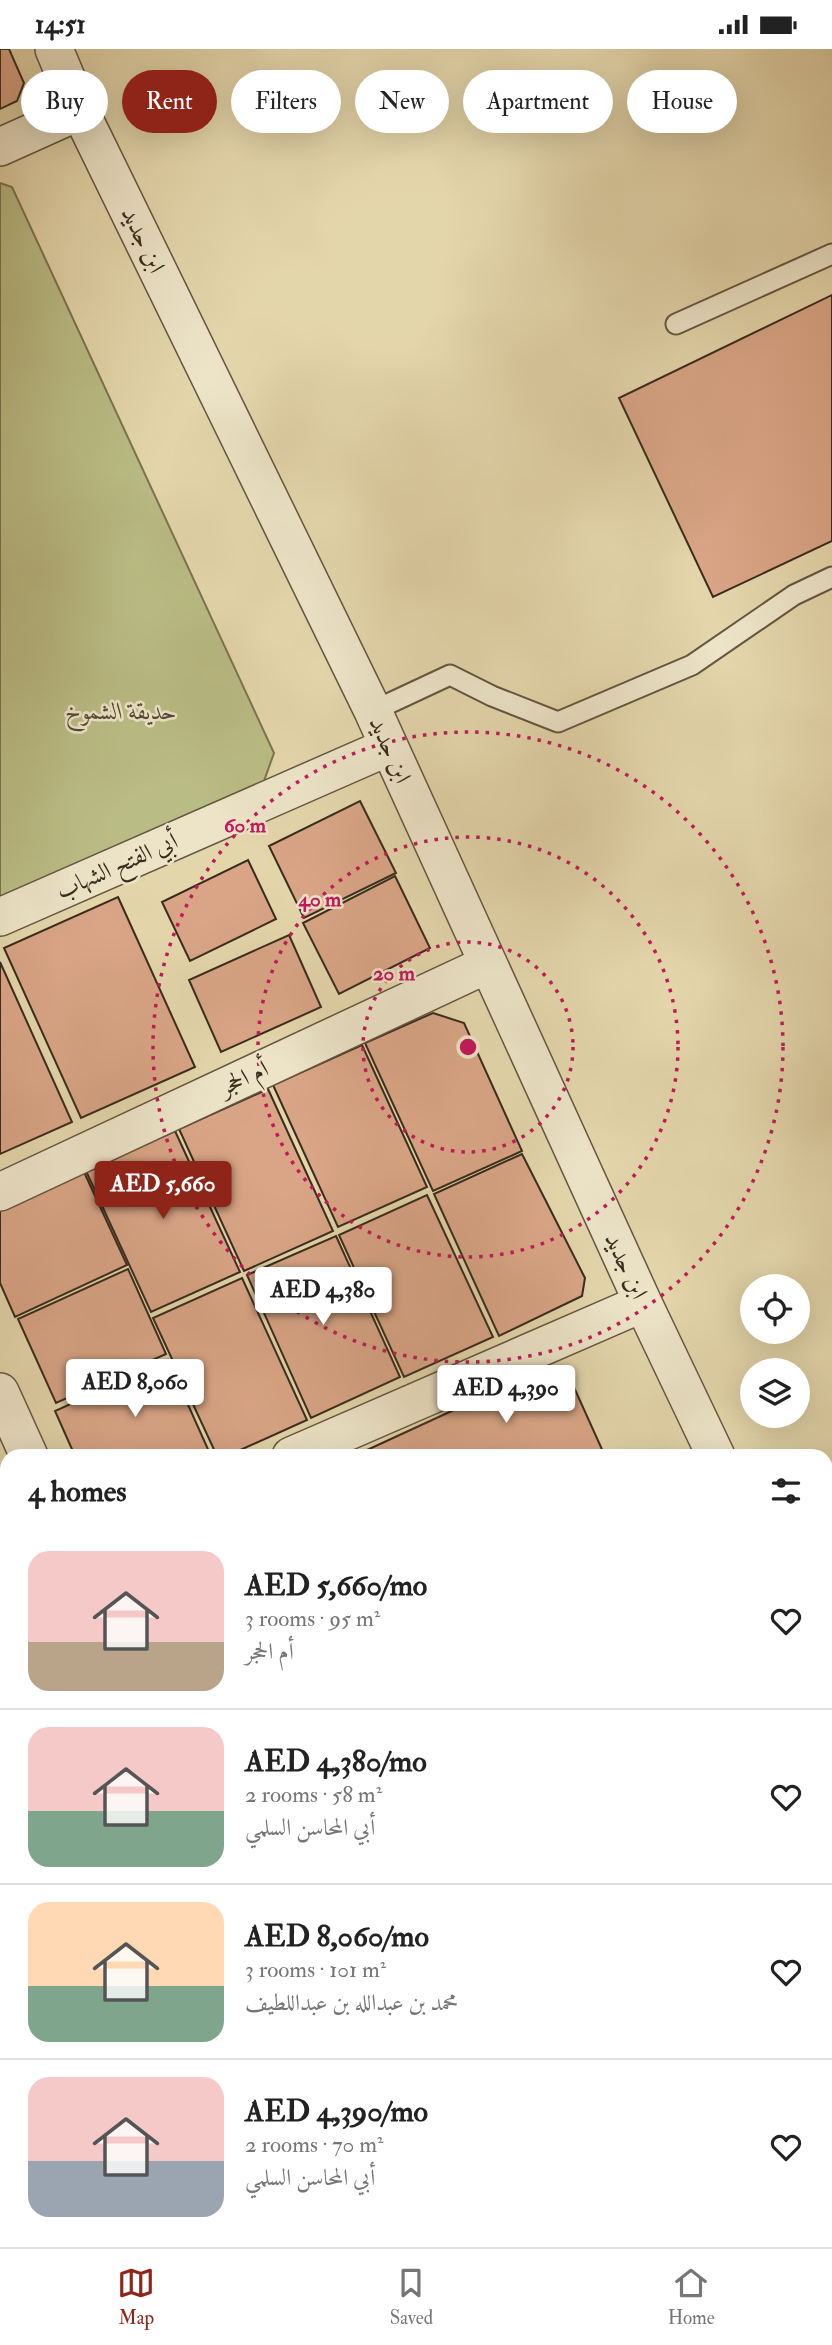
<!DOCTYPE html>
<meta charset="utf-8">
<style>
body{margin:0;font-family:"IM FELL Double Pica",Amiri,serif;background:#f2f2f2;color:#222;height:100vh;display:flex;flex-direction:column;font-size:26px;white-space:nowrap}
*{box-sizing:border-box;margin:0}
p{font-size:23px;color:#767676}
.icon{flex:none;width:38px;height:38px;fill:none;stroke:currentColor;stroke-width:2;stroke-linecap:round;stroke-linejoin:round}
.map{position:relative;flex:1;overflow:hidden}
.side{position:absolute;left:0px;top:1400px;width:833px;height:798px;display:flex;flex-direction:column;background:#fff;border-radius:21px 21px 0 0;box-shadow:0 7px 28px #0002}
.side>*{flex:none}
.top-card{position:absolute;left:21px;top:21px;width:791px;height:63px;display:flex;gap:14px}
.controls{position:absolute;left:740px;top:1225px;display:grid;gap:14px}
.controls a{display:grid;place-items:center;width:70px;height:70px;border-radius:50%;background:#fff;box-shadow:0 7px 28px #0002;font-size:35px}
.price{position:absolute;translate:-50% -60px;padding:0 16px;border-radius:7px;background:#fff;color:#222;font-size:23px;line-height:46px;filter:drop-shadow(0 2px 4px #0008)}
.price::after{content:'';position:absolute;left:50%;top:42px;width:21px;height:16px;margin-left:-10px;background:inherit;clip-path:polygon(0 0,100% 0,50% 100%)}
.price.selected{background:#8f2418;color:#fff}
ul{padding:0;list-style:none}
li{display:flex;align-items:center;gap:21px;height:175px;padding:0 28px}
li+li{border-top:2px solid #e0e0e0}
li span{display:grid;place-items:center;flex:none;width:196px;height:140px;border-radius:21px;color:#555}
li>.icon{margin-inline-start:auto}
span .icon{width:84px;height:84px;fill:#fffc;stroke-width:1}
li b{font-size:30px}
h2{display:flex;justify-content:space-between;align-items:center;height:84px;padding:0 28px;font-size:30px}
.chip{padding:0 24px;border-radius:32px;background:#fff;box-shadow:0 7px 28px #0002;font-size:24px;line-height:63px}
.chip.selected{background:#8f2418;color:#fff}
.status{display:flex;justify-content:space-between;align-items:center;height:49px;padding:0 35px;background:#fff;direction:ltr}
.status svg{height:19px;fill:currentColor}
.tab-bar{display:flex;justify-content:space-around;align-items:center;height:98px;border-top:2px solid #e0e0e0;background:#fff;font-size:19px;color:#767676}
.tab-bar a{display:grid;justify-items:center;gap:4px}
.tab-bar .selected{color:#8f2418}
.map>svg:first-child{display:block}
</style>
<div class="status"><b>14:51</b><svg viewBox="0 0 49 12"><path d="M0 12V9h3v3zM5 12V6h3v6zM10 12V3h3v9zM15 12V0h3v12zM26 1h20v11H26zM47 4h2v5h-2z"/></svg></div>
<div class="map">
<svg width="832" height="2198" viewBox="0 0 832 2198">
<rect width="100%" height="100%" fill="#e4d6ab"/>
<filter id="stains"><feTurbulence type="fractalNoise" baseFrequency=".00286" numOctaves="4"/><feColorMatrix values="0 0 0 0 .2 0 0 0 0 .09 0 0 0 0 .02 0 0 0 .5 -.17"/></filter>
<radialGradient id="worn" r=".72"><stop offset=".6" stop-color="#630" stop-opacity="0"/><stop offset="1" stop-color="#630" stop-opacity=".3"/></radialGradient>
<path fill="#babc85" stroke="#7a7452" stroke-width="2" d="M0,134L12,138L274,704L264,732L0,850Z"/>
<path fill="#d9a586" stroke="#392c1e" stroke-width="2" d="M0,0H9L24,34L17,52L0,60Z
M832,246V492L713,548L619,349Z
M360,752L396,824L304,869L269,797Z
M248,811L276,870L190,912L162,853Z
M395,827L430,899L339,945L303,874Z
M118,848L195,1018L81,1069L4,899Z
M289,886L321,958L221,1003L189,931Z
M0,913L72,1073L0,1105Z
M433,964L464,974L522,1102L433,1142L365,994Z
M362,996L427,1138L338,1178L273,1036Z
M268,1040L333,1182L244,1222L179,1080Z
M175,1082L240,1223L151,1263L86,1122Z
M522,1105L585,1229L582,1247L499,1287L434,1145Z
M84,1123L127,1216L15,1268L0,1234V1161Z
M427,1146L493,1288L404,1328L339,1186Z
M336,1187L400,1328L311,1369L247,1226Z
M128,1220L166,1305L56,1354L18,1270Z
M242,1229L307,1371L227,1407H217L153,1269Z
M168,1311L211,1407H75L55,1362Z
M545,1319L568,1325L605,1407H354Z
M0,1497L7,1512V1550L0,1553Z
M7,1600V1773L4,1774L0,1764V1603Z
M826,1761L832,1774V1813L826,1816Z
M7,1790V1904L0,1890V1793Z
M832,1815V1870L826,1872V1818Z
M832,1890V1996L827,1999L826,1893Z
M832,2013V2074L826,2060V2016Z
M0,2023L7,2037V2100L0,2104Z
M826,2069L832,2082V2102L826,2105Z
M90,2191H143L146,2198H77Z
M153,2191H342L345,2198H156Z
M444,2191H591L594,2198H447Z
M609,2191H699L696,2198H613Z"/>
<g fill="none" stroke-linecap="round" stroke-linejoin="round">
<defs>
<path id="lane" d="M676,275L832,205
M373,662L450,626L492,647L558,673L692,616L794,546L832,528"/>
<path id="street" d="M54,0L80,62L373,662L643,1254L716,1407
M0,98L80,62
M0,868L388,698
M0,1143L488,915
M0,1343L29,1407
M291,1407L643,1254
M826,1541L832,1538
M0,1581L7,1578
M826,1645L832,1658
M0,2174L7,2171
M826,2178L832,2176
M388,2191L391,2198
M732,2191L735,2198
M782,2198L798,2191"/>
</defs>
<use href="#lane" stroke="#645641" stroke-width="23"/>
<use href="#street" stroke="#645641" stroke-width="40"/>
<use href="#lane" stroke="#ede4c8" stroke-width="19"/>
<use href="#street" stroke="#ede4c8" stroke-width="37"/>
</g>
<g fill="none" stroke="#c2185b" stroke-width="3.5" stroke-dasharray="3.5 7">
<circle cx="468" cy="998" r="105"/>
<circle cx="468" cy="998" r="210"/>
<circle cx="468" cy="998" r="315"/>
</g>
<g text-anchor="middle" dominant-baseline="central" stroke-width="5" stroke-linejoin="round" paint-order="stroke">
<g font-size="24" fill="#392c1e" stroke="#ede4c8">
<text transform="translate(143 191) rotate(64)">ابن جديد</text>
<text transform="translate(390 701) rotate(66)">ابن جديد</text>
<text transform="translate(117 817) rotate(-24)">أبي الفتح الشهاب</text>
<text transform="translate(244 1029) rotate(-25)">أم الحجر</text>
<text transform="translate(626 1217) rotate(65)">ابن جديد</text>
</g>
<g font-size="24" font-style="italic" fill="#534933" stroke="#ede4c8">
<text x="121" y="662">حديقة الشموخ</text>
</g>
</g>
<circle cx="468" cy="998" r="10" fill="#c2185b" stroke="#ede4c8" stroke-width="3.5"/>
<g font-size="21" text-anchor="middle" font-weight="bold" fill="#c2185b" stroke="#ede4c8" stroke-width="5" stroke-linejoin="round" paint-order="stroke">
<text x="245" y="783">60 m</text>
<text x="320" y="857">40 m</text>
<text x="394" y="931">20 m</text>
</g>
<rect width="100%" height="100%" filter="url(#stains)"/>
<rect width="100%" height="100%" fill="url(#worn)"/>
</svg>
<div class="controls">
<a><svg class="icon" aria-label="locate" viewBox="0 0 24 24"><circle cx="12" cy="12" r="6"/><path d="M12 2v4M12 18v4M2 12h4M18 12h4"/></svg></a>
<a><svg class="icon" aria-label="layers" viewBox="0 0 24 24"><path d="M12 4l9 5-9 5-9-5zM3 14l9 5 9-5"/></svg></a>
</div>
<b class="price selected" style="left:163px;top:1172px">AED 5,660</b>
<b class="price" style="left:323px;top:1278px">AED 4,380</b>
<b class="price" style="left:135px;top:1370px">AED 8,060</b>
<b class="price" style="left:506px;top:1376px">AED 4,390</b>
<div class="top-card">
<a class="chip">Buy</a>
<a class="chip selected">Rent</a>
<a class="chip">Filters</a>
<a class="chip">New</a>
<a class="chip">Apartment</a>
<a class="chip">House</a>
</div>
<section class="side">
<h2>4 homes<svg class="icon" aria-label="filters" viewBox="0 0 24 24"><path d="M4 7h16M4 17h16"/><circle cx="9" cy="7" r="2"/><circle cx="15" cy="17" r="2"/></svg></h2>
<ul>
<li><span style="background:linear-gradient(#f6c9c9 65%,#b9a48a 0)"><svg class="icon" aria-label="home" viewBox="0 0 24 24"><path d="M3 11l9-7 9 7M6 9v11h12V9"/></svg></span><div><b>AED 5,660/mo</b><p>3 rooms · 95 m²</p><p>أم الحجر</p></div><svg class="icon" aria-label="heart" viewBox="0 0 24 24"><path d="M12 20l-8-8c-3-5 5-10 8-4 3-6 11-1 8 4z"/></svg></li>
<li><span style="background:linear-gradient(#f6c9c9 60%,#7fa58c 0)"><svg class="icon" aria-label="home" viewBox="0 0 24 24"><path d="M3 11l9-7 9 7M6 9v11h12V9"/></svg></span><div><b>AED 4,380/mo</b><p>2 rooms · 58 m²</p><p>أبي المحاسن السلمي</p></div><svg class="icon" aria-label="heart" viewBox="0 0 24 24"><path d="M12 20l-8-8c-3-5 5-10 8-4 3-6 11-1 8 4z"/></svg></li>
<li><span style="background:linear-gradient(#ffd9b3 60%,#7fa58c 0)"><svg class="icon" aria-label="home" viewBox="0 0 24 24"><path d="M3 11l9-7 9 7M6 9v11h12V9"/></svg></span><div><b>AED 8,060/mo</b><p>3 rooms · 101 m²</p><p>محمد بن عبدالله بن عبداللطيف</p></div><svg class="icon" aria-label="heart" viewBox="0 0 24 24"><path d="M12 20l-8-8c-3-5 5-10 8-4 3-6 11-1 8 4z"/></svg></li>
<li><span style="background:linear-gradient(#f6c9c9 60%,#9aa5b1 0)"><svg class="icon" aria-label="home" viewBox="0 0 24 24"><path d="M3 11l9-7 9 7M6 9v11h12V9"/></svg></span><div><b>AED 4,390/mo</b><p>2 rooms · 70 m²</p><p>أبي المحاسن السلمي</p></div><svg class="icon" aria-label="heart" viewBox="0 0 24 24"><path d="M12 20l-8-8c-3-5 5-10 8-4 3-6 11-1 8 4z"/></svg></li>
</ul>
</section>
</div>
<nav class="tab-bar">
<a class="selected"><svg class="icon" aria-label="map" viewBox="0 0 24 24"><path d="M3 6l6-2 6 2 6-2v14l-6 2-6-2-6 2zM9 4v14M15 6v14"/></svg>Map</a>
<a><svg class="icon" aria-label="saved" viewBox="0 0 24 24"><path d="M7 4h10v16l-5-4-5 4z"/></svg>Saved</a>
<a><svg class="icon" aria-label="home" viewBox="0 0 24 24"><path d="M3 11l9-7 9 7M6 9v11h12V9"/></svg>Home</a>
</nav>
